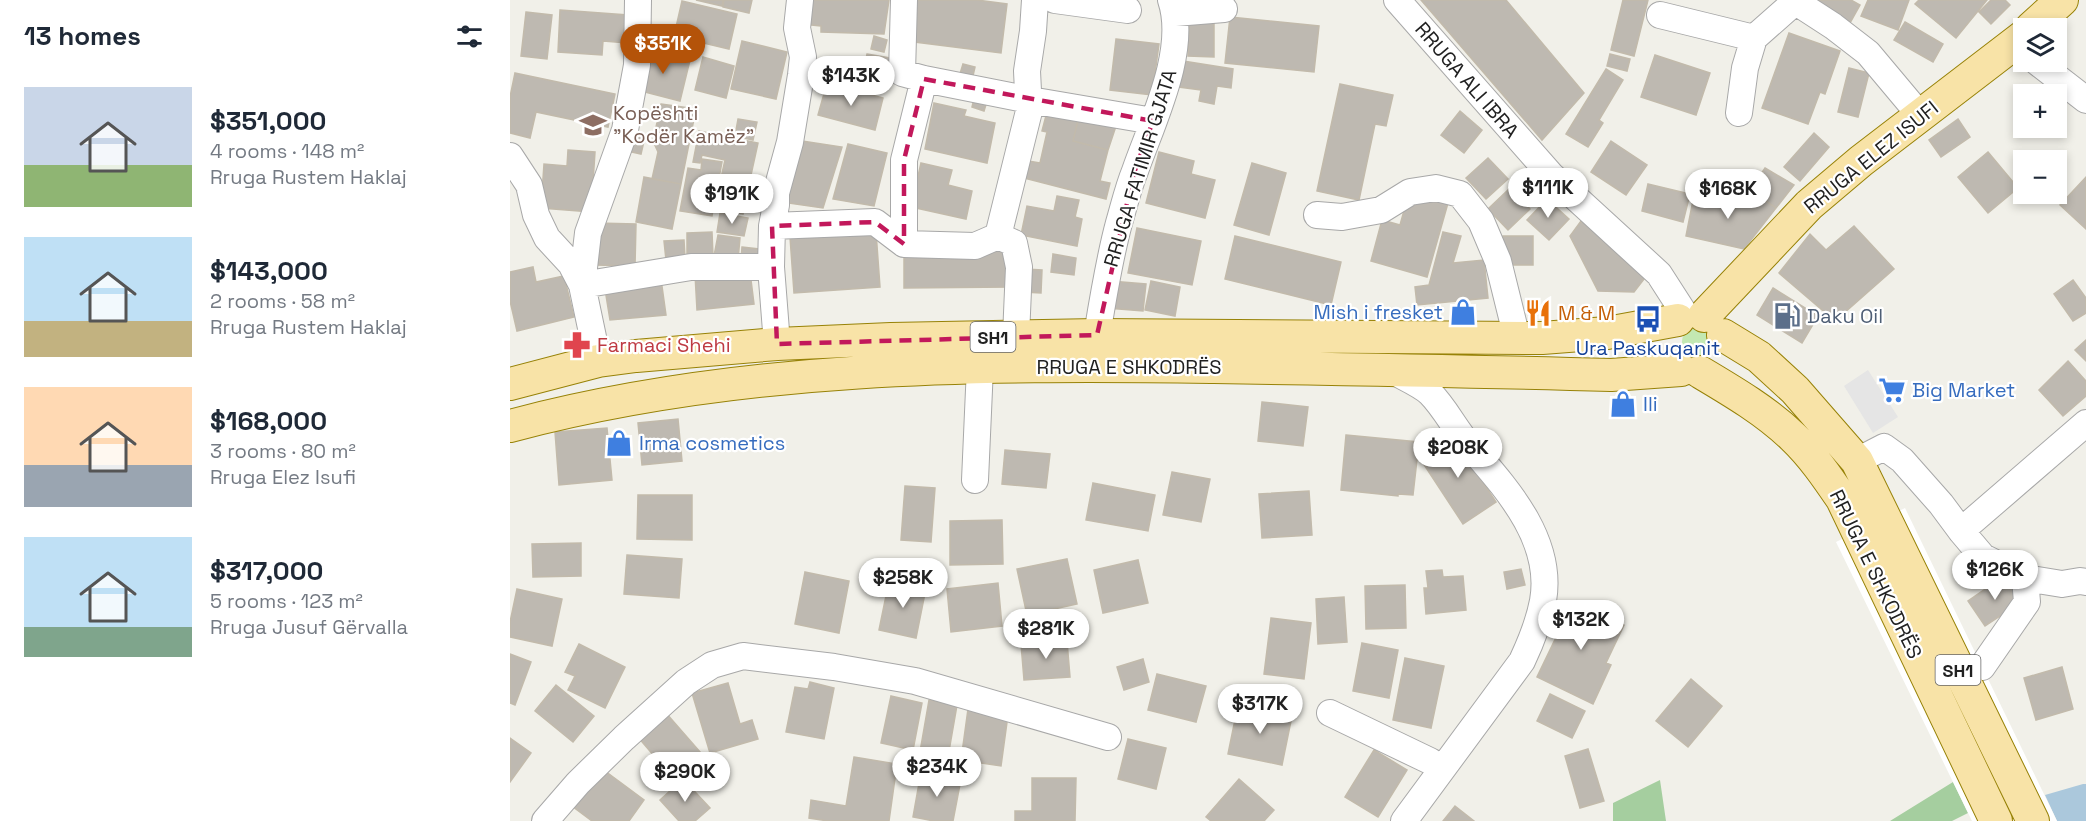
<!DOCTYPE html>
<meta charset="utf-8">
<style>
body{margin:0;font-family:"Space Grotesk",sans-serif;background:#f6f6f7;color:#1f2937;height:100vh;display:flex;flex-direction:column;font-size:22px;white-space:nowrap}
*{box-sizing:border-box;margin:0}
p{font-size:20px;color:#747a83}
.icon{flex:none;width:33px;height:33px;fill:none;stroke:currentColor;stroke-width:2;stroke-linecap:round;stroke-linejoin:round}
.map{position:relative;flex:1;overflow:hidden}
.side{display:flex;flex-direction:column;background:#fff;width:510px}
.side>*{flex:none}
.fabs{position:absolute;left:1503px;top:18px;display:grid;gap:12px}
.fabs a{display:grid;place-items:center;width:54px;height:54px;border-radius:0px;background:#fff;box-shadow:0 3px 9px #0003;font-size:30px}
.price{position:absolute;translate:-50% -51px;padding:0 14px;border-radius:21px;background:#fff;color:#222;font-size:20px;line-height:39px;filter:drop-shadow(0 2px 3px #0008)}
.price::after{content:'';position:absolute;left:50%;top:36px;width:18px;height:14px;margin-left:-9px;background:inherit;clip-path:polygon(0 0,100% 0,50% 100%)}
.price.selected{background:#b45309;color:#fff}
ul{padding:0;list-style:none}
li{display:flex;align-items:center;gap:18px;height:150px;padding:0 24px}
li span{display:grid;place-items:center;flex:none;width:168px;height:120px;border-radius:0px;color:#555}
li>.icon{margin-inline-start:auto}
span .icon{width:72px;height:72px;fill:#fffc;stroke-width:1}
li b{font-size:26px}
h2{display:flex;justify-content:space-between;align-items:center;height:72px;padding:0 24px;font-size:26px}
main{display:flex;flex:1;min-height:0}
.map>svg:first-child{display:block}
</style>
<main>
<section class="side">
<h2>13 homes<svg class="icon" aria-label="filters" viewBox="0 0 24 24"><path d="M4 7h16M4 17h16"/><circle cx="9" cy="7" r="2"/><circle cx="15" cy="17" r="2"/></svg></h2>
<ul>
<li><span style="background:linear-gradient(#c9d6e8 65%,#8fb573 0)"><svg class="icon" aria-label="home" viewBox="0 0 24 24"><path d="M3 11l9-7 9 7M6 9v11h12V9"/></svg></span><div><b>$351,000</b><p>4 rooms · 148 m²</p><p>Rruga Rustem Haklaj</p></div></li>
<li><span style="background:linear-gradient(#bfe0f5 70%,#c2b280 0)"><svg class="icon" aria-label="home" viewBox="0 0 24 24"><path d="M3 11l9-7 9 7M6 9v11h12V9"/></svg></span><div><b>$143,000</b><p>2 rooms · 58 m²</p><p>Rruga Rustem Haklaj</p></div></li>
<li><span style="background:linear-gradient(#ffd9b3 65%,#9aa5b1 0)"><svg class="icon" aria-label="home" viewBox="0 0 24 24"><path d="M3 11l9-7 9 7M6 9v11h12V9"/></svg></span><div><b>$168,000</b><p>3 rooms · 80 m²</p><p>Rruga Elez Isufi</p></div></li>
<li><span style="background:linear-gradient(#bfe0f5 75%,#7fa58c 0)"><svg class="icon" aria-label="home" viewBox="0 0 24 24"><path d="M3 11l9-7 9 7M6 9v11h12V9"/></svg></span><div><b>$317,000</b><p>5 rooms · 123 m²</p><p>Rruga Jusuf Gërvalla</p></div></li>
</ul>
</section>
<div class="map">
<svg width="1576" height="821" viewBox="0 0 1576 821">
<rect width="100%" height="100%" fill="#f1f0e9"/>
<path fill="#c3e8b2" d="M1172 342a14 14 0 1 1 28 0a14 14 0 1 1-28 0Z"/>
<path fill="#a5ce9f" d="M1150,780L1156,821H1103V803Z
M1443,782L1458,813L1442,821H1380Z"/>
<path fill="#e5e5e5" d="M1358,370L1388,417L1363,433L1334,386Z"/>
<path fill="#abc8dc" d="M1573,784H1576V821H1547L1535,795Z"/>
<path fill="#fff" d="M1395,508L1547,821H1462L1326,542Z"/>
<path fill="#beb9b1" stroke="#c2baab" stroke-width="1.5" d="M186,0H213L212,6Z
M214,0H242L239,13L213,7Z
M294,0H379L374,34L311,32V26L292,24Z
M402,0H467L497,4L491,53L397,41Z
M911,0H996L1074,93L1032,140Z
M1113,0H1138L1124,56L1101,50Z
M1301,0H1341L1350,5L1340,23Z
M1358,0H1399L1388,30L1351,16Z
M1409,0H1477L1446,38L1405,4Z
M1481,0H1495L1500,5L1481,24L1469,12Z
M172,1L227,14L219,49L164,36Z
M50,10L118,15L117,43L93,41L92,55L48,52Z
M16,12L42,15L37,59L11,56Z
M679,15H704V57L678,56Z
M720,17L809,26L804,72L715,63Z
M1395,22L1433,44L1423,62L1384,40Z
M1279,33L1330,51L1315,94L1310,92L1298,124L1252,108Z
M364,36L377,40L374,52L361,49Z
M606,39L649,44L642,95L600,90Z
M232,41L277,52L266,99L221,89Z
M136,49L180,60L170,101L127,90Z
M357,54L381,58L377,76L353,72Z
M1100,54L1120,59L1117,71L1097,66Z
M1145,55L1200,73L1186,115L1131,97Z
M193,57L224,66L216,98L185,90Z
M673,61L723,69L721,88L707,86L704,104L689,101L691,90L669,87Z
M453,64L465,67L462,80L449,77Z
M1339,68L1359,73L1348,117L1328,112Z
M1096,69L1113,80L1089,120L1093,123L1078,147L1056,134Z
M5,73L105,94L98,127L26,112L20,138L0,133V97Z
M351,75L364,78L361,91L348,88Z
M317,83L373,98L365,130L308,115Z
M830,84L883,95L876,126L865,124L849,200L807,191Z
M465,95L478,98L474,111L462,107Z
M424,103L456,110L454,116L485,123L477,163L415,149Z
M151,104L186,109L171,184L142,179L148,152L143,141Z
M538,108L569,116L563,141L598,150L590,181L600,183L596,199L514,178L519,161L530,163L537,132L532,131Z
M950,111L972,130L954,153L931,135Z
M569,116L607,123L598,150L563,141Z
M228,119L247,122L243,140L225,136Z
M1448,119L1460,137L1431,157L1419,140Z
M189,131L248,143L239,184L211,178L215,160L192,155L190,163L183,162Z
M121,133L135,137L131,154L117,151Z
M1304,133L1319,147L1290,181L1274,167Z
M292,141L332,147L313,208L271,202Z
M1101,141L1137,165L1116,195L1081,172Z
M338,144L377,153L364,206L323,199Z
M58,150L85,152L81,212L31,208L34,164L57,166Z
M649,152L684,161L681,174L705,180L695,218L636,203Z
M1478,152L1508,188L1478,213L1448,177Z
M978,158L998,179L976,199L956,178Z
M192,159L212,162L202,216L170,211L178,168L191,170Z
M411,163L442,170L438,185L462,191L456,219L401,207Z
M742,163L776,173L759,235L724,225Z
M1255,168L1284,185L1266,208L1240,190Z
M134,177L171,184L162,229L126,222Z
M1576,177V229L1550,205Z
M1138,184L1180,194L1173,222L1132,211Z
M211,187L237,192L233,214L207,209Z
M1000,188L1020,209L998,230L978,209Z
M1240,190L1266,208L1234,249L1176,236L1184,195L1232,203Z
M899,193L938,203L917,277L861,261L872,220L890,225Z
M547,196L569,200L565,217L572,219L567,246L511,235L517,206L544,211Z
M1037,199L1059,219L1039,240L1017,220Z
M210,213L238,218L234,236L207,232Z
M1071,221L1138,274L1124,292L1088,291L1060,236Z
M86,223L126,224L125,266L85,265Z
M1344,226L1384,269L1325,321L1269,273L1300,234L1316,250Z
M627,228L691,241L682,285L618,273Z
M202,232L203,256L177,257V233Z
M366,232L370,287L284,293L280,237Z
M933,232L951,236L943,263L974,260L978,298L907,305L905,287L919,285Z
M208,235L230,238L228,260L204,256Z
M725,236L831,262L821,305L715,279Z
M993,236H1023V265H993Z
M174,240L175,258L156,260L154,241Z
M232,247L249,249L248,261L231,260Z
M501,248V287L394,288V256Z
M543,254L566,258L564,275L541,272Z
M23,267L26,282L54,276L64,317L7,331L0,301V272Z
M515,269L532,270L531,293L513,292Z
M240,272L244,304L187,310L185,274Z
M151,279L156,315L100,320L95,289Z
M1563,280L1576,298V313L1563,321L1544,294Z
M600,281L636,284L633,311L597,308Z
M641,281L670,287L665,316L635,310Z
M1263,288L1308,316L1292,343L1247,315Z
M1576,340V361L1565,350Z
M1558,361L1576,381V396L1553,416L1529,390Z
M752,402L798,407L793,446L748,441Z
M168,419L172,461L132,465L128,423Z
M97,428L102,480L49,485L45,432Z
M836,435L909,442L903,495L888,494V496L831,490Z
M942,435L986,502L953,524L909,457Z
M495,450L540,454L536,488L492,484Z
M662,472L700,479L691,522L653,515Z
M583,483L645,495L638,531L576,520Z
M395,486L425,488L421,542L391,540Z
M799,491L802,535L752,538L749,494Z
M128,495H182V540L127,539Z
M492,520L493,564L440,565V521Z
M71,543V576L23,577L22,544Z
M117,555L172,559L169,598L114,594Z
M557,559L567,604L517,615L507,569Z
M628,560L638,603L593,613L584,570Z
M1011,569L1015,585L997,589L994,572Z
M932,570L933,577L953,576L956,610L916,614L914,588H918L916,571Z
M295,572L339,581L329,633L285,624Z
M1494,576L1511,602L1475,626L1458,601Z
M379,581L416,588L406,638L369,630Z
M488,583L492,626L441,632L437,589Z
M895,585L896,628L856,629L855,586Z
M7,589L52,599L42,646L0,637V622Z
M834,597L837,642L808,644L806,599Z
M1065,601L1114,625L1096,663L1101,665L1083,704L1027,677L1050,629L1038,624L1045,609L1058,616Z
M761,618L801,623L794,679L754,674Z
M557,641L560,677L514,680L511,644Z
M852,643L888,650L879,698L843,691Z
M69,644L115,667L95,708L58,690L65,676L55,672Z
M0,654L21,662L5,705L0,703Z
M895,658L934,666L921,728L883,720Z
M633,659L639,682L614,690L607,667Z
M1552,667L1563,709L1526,720L1514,678Z
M647,674L696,686L686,722L638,710Z
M1181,679L1212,706L1178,747L1146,721Z
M300,682L324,688L314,739L276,732L285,687L298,689Z
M218,683L230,724L242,720L248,739L200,753L182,693Z
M46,685L84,716L63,742L25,711Z
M1040,694L1075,711L1062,738L1027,721Z
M381,696L412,703L403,750L371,743Z
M419,700L447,705L438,757L410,752Z
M728,705L782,716L772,765L718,754Z
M458,709L498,715L491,766L451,760Z
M156,713L190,752L162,777L128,737Z
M0,738L21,753L0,782Z
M618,739L656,748L646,789L608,779Z
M1078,749L1094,801L1070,808L1055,756Z
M864,750L897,770L868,817L835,797Z
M344,757L387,764L379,821H318L299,818L301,800L336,806Z
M91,768L134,800L119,821H82L62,806Z
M411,772L451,779L443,821H424L403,817Z
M522,778H566L565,821H505V811H522Z
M173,779L200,808L185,821H169L150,800Z
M729,779L764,810L754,821H701L696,817Z
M945,806L964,821H933Z"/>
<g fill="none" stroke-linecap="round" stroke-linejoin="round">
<defs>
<path id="minor" d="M128,0L127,65L115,130L78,233L72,285L181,267H261
M394,0L392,73L414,79L520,100L643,121
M545,0L618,10
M887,0L1041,175L1149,274L1176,316
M1283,0L1323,26L1358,53L1410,115
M665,13L714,9
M1150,15L1244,38L1287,0
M1527,62L1576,100
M1229,113L1235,68L1244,38
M0,156L19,185L26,215L37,238L61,264L72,285L88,361
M807,215L832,217L871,210L900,192L926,188L950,194L971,221L988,261L1007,338
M262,226L365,222L394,244V160L414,79
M394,244L465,246L488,236
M587,335C593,298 599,260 609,223C614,206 618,188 625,171C642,122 678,51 661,0
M506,336L509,267L504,243L488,236L519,111L517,71L523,31L525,0
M267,344L261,267L262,226L266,205V193L280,142L291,75L293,57L287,28L290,0
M881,370C893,377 910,384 920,393C935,408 945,429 959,445C995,487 1044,539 1033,601C1029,622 1021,642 1012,661L894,821
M1347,461L1374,447L1392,460L1431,504L1451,531L1473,557L1515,578L1552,584L1570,581L1576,582
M465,480L470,367
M1451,531L1576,423
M1472,667L1517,602L1515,578
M820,713L920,761L932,769
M35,821L68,783L114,738L176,682L202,665L233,656L324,667L405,681L598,737"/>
<path id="major" d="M1521,28L1552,0
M1194,316L1299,205L1351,161L1514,36
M1213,335L1249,357L1285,390L1347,461L1523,821
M1190,372C1222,391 1256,411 1283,437C1302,455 1317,477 1332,499L1486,821
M0,384L88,361L126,356L267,344L381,339L587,335L1032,338L1097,333L1168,320
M0,426C228,365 466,364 701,367C834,369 968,371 1101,375L1171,370"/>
</defs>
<use href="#minor" stroke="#a8a8a8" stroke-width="28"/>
<use href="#major" stroke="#978207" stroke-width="34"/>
<use href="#minor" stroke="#fff" stroke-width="26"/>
<use href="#major" stroke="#f8e3a7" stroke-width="32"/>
</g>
<path fill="none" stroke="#c2185b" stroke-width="4.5" stroke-dasharray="12 8" stroke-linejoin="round" d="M414,79L643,121L624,173L587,335L267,344L262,226L365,222L394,244V160Z"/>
<defs>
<symbol id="school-bare" viewBox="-9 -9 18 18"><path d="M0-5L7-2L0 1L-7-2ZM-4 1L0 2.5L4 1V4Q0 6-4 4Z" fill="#8d6e63" stroke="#fff" stroke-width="2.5" paint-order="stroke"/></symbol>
<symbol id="shop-bare" viewBox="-9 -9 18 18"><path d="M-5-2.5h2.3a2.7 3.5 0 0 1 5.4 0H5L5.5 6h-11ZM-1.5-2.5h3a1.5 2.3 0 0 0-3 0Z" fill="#3f7fe0" stroke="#fff" stroke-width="2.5" paint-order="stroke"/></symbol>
<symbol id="restaurant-bare" viewBox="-9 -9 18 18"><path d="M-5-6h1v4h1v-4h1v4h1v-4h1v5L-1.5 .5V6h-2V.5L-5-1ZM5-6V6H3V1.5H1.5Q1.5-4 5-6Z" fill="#e8710a" stroke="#fff" stroke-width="2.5" paint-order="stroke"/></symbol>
<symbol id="fuel-bare" viewBox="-9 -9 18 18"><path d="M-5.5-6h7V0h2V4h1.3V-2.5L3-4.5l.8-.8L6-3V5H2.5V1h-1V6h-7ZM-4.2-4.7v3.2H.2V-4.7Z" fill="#5c6f8a" stroke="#fff" stroke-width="2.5" paint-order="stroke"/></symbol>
<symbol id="bus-bare" viewBox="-9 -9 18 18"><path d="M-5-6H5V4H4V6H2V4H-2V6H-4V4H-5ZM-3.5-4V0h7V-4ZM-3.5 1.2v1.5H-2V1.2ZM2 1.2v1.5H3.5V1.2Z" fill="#1a4fb4" stroke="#fff" stroke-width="2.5" paint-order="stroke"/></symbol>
<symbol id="pharmacy-bare" viewBox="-9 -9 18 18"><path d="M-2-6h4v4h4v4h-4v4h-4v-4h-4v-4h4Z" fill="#e0444e" stroke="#fff" stroke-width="2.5" paint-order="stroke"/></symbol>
<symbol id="supermarket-bare" viewBox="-9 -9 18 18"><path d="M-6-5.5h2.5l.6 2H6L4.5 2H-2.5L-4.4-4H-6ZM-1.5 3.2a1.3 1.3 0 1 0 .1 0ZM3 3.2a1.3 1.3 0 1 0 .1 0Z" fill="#3f7fe0" stroke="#fff" stroke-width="2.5" paint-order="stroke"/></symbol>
</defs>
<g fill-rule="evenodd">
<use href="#school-bare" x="64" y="106" width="38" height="38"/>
<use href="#shop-bare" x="934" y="293" width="38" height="38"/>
<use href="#restaurant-bare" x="1009" y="294" width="38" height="38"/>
<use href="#fuel-bare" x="1258" y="297" width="38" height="38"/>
<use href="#bus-bare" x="1119" y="300" width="38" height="38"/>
<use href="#pharmacy-bare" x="48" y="326" width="38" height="38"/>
<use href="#supermarket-bare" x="1363" y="371" width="38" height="38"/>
<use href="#shop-bare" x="1094" y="385" width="38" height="38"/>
<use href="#shop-bare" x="90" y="424" width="38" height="38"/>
</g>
<g text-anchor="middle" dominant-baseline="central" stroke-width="4.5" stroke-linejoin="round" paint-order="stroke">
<g fill="#fff" stroke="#646464" stroke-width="1.5">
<rect x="460.5" y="322" width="45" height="30" rx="4.5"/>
<rect x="1425.5" y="655" width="45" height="30" rx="4.5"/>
</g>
<g font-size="18" font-weight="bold" fill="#212121">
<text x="483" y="337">SH1</text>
<text x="1448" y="670">SH1</text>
</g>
<g font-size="20" fill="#212121" stroke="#fff">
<text transform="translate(957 80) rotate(49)">RRUGA ALI IBRA</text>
<text transform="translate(1361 157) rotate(-39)">RRUGA ELEZ ISUFI</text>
<text transform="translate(630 168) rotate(-73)">RRUGA FATIMIR GJATA</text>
<text x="619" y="367">RRUGA E SHKODRËS</text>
<text transform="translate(1366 574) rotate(64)">RRUGA E SHKODRËS</text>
</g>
<g font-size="20" fill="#785e54" stroke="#fff" text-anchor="start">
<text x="103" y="113">Kopështi<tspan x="103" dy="23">"Kodër Kamëz"</tspan></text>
</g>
<g font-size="20" fill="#366cbe" stroke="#fff" text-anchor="start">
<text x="933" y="312" text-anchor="end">Mish i fresket</text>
<text x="1402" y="390">Big Market</text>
<text x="1133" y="404">Ili</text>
<text x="129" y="443">Irma cosmetics</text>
</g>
<g font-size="20" fill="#c56008" stroke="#fff" text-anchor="start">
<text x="1048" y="313">M &amp; M</text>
</g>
<g font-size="20" fill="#4e5e75" stroke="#fff" text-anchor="start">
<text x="1297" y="316">Daku Oil</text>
</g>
<g font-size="20" fill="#be3a42" stroke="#fff" text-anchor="start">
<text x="87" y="345">Farmaci Shehi</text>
</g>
<g font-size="20" fill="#164399" stroke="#fff">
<text x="1138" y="348">Ura Paskuqanit</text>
</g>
</g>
</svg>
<div class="fabs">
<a><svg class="icon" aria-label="layers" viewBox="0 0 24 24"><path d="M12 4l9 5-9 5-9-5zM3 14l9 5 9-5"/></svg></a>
<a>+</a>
<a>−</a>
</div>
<b class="price selected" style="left:153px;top:75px">$351K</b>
<b class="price" style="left:341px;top:107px">$143K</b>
<b class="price" style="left:1038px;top:219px">$111K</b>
<b class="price" style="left:1218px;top:220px">$168K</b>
<b class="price" style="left:222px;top:225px">$191K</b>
<b class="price" style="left:948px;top:479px">$208K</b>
<b class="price" style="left:1485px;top:601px">$126K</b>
<b class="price" style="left:393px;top:609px">$258K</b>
<b class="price" style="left:1071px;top:651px">$132K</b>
<b class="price" style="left:536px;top:660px">$281K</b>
<b class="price" style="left:750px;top:735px">$317K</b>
<b class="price" style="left:427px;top:798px">$234K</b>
<b class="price" style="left:175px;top:803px">$290K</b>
</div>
</main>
